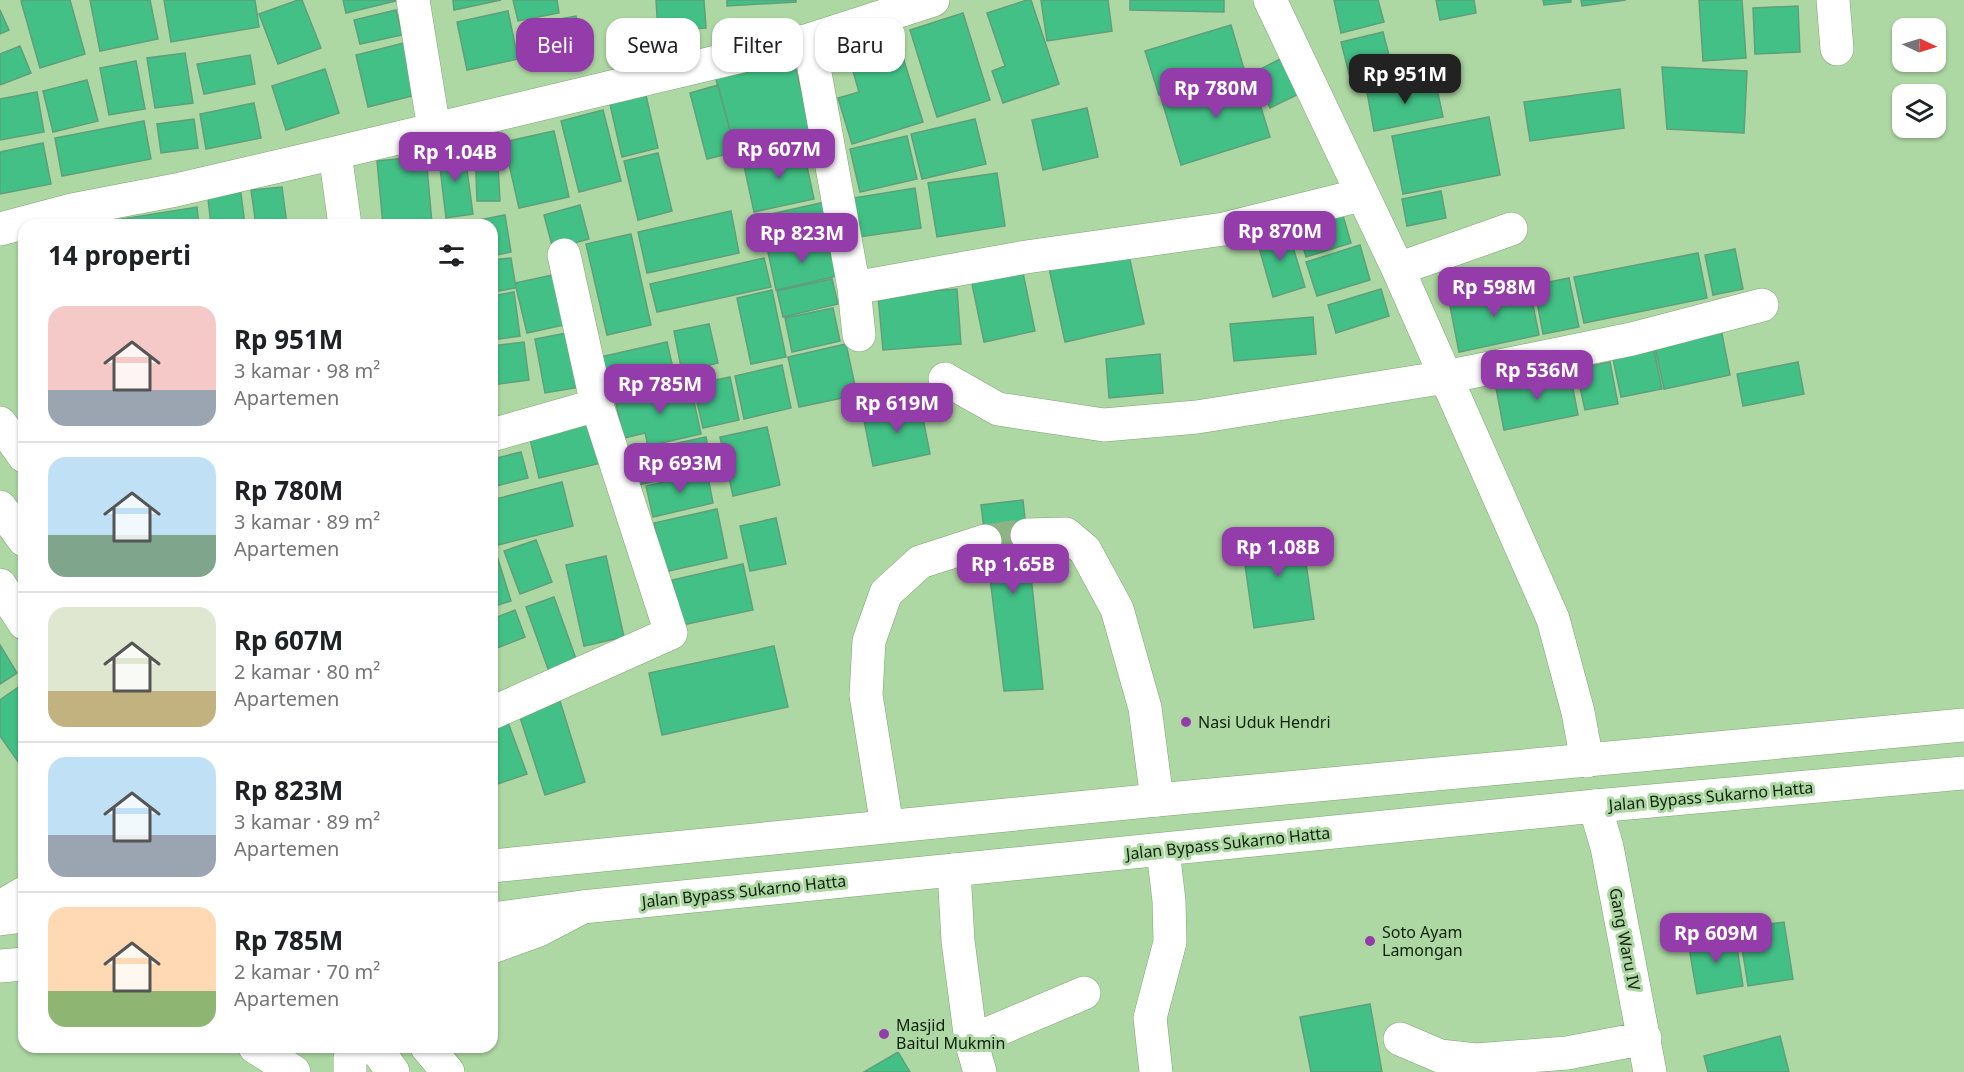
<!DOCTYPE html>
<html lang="id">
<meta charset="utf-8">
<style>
body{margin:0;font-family:"Noto Sans",sans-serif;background:#f2f2f2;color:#202124;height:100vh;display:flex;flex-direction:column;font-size:22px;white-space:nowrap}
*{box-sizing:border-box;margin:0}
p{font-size:20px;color:#757577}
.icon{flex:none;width:33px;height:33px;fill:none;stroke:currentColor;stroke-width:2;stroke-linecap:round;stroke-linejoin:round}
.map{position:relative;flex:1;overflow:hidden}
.details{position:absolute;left:18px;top:219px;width:480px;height:834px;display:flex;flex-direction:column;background:#fff;border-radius:18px;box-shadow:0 2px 4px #0004}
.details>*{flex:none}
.banner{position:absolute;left:516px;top:18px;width:570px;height:54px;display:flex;gap:12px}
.needle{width:39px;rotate:94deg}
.controls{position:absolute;left:1892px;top:18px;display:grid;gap:12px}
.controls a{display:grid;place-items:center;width:54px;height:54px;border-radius:12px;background:#fff;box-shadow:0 2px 4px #0004;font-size:30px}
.price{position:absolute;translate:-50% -51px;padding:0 14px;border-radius:12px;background:#943daa;color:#fff;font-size:20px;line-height:39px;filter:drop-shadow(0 2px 3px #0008)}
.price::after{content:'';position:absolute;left:50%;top:36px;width:18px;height:14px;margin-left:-9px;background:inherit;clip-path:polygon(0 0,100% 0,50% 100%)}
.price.on{background:#222;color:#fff}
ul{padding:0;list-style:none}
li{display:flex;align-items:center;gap:18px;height:150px;padding:0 30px}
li+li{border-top:2px solid #e0e0e0}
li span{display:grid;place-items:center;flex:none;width:168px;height:120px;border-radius:18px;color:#555}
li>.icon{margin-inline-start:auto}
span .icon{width:72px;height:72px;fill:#fffc;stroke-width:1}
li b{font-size:26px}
h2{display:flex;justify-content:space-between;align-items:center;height:72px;padding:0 30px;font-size:26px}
.chip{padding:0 21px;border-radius:18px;background:#fff;box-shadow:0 2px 4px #0004;font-size:21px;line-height:54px}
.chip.on{background:#943daa;color:#fff}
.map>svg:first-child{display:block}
</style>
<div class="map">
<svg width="1964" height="1072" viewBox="0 0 1964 1072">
<rect width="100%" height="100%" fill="#aed8a3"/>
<path fill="#42c085" stroke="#5f9f7c" stroke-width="1.5" d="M25,0H70L85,54L40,68L21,1Z
M90,0H150L158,39L100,51Z
M164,0H255L259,27L171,42Z
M298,0H302L321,48L278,64L259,14Z
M343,0H396V1L346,13Z
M453,0H501L454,10Z
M513,0H557L559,13L518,21Z
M656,0H704L706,28L658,31Z
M727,0H796V2L727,6Z
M1027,0H1031L1059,84L1003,103L992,71L1005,66L987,13Z
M1041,0H1108L1112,31L1047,41Z
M1130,0H1224V12L1130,10Z
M1334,0H1378L1384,22L1341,33Z
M1436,0H1474L1476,13L1440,20Z
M1543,0H1571V2L1544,5Z
M1581,0H1626L1582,6Z
M1699,0H1742L1746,58L1703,61Z
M1798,6L1800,52L1755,54L1753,8Z
M0,10L9,30L0,34Z
M396,10L402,35L360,44L354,20Z
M508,11L518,59L467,70L457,22Z
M963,13L990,100L937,117L910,30Z
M576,16L583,53L531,63L525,25Z
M893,25L923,122L852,144L838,98L859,92L844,40Z
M1231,25L1244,69L1159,95L1145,51Z
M1383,32L1394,75L1352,85L1341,42Z
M408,42L420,94L368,107L356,55Z
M20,46L31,73L0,85V54Z
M791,51L813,136L737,157L714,72Z
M185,53L193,103L155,108L147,58Z
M250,55L255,84L204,94L197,64Z
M1282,58L1299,94L1270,108L1253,73Z
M136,61L145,109L109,115L100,68Z
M1662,67L1747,71L1744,133L1667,129Z
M325,69L339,113L286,130L272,86Z
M1251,74L1270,137L1181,165L1162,101Z
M1435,79L1443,117L1374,131L1367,92Z
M87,80L98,121L53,132L43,91Z
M718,85L736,152L707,159L690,93Z
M1620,89L1624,128L1530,141L1524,102Z
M645,91L658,148L622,157L609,100Z
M37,92L44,132L0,140V99Z
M254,103L261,138L206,149L200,114Z
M1087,108L1098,157L1043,170L1032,120Z
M603,110L621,181L579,192L561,121Z
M1489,117L1500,175L1403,194L1392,136Z
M194,119L198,148L161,153L157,124Z
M975,119L986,164L922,179L911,134Z
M144,121L151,159L62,176L55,138Z
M554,131L569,197L519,208L504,142Z
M907,136L917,179L860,192L850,149Z
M43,143L51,184L0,194V152Z
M497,145L500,201H477L475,146Z
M464,148L473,214L446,218L438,151Z
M803,148L814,199L754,212L743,161Z
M658,153L672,211L638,220L624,161Z
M426,156L432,223L383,225L377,161Z
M997,173L1005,226L937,237L928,183Z
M240,186L245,225H211L207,190Z
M282,187L287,225H256L251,190Z
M915,188L921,228L859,237L853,198Z
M1441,191L1446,218L1407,226L1402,199Z
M825,202L832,234L765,249L758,217Z
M1339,202L1351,243L1306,257L1294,216Z
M580,205L589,239L553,249L544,215Z
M197,207L199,225H116L115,220Z
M731,211L739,253L647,273L638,232Z
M505,215L511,252L492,256V225H454Z
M1287,227L1305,287L1273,297L1256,237Z
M631,234L651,325L607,335L586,244Z
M829,238L837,276L776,290L768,252Z
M1360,245L1370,280L1317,296L1306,262Z
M1735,249L1743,289L1713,295L1705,255Z
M1128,251L1144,324L1065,342L1049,268Z
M1698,253L1707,298L1584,323L1574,277Z
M511,258L516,288L492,292V260Z
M764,258L771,287L657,312L650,284Z
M1022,268L1035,331L984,342L971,279Z
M562,273L573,323L527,333L515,283Z
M1569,278L1579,327L1543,334L1534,285Z
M832,279L838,304L783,317L777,291Z
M1529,285L1539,335L1459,352L1449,301Z
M957,289L961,344L883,350L878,295Z
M1381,289L1389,316L1336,333L1328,305Z
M772,290L786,357L751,364L737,298Z
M514,292L520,336L492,340V296Z
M833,308L840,341L792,352L785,318Z
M1313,317L1316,354L1234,361L1230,324Z
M709,324L718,363L682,372L674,331Z
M1721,329L1730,375L1664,389L1654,342Z
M572,332L581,387L545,393L535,339Z
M524,342L529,380L492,385V346Z
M667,342L675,377L607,392L600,357Z
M846,344L857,395L799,407L788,357Z
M1653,345L1662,389L1621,397L1612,354Z
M1160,354L1163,393L1109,398L1106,359Z
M1610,362L1618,404L1585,410L1576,369Z
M1798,362L1804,394L1743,406L1737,374Z
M782,365L791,408L744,419L735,376Z
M1570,373L1578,415L1504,430L1496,388Z
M730,377L739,420L703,428L693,385Z
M690,383L701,434L648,446L645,433L624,438L615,399Z
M920,403L930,454L873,466L863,415Z
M591,420L601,463L539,478L529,434Z
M767,427L780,485L733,496L720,437Z
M706,437L712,468L638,485L631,453Z
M521,452L528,478L492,487V459Z
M707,472L713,503L653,517L646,486Z
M562,482L573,526L494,546L492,539V500Z
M1023,500L1043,689L1004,691L981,505Z
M717,509L727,558L664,572L654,523Z
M776,518L786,564L750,571L740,526Z
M1301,528L1314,619L1254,628L1241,537Z
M536,540L552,582L520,594L504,551Z
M497,556L511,601L492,607V558Z
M606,556L624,637L584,646L566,565Z
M743,564L753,610L682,625L672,580Z
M554,597L580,670L552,680L526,607Z
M515,610L525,637L492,650V619Z
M0,645L17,673L0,684Z
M774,646L788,707L662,735L649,673Z
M20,686L24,691V770L0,736V700Z
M560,701L585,782L545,795L519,714Z
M506,717L527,774L492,786V723Z
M1784,922L1793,979L1748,986L1739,929Z
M1735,935L1743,986L1697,994L1688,942Z
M1370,1004L1382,1072H1311L1300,1017Z
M1780,1036L1789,1072H1708L1704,1056Z
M898,1052L910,1072H864Z"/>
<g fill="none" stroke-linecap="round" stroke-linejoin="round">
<path stroke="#8eb385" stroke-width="33" stroke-dasharray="33 16" stroke-linecap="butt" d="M985,541L1027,535"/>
<defs>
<path id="minor" d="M413,0L434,129
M1270,0L1398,269L1553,619L1578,712L1587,761
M1833,0L1837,49
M809,40L854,288L859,335
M335,153L345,225
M0,229L72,210L176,190L335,153L809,40L933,0
M1398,269L1511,229
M854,288L1026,257L1224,229L1361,195
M945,379L998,409L1104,425L1197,417L1446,377L1632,339L1762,305
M492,435L597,405
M1027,535L1066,534L1085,550L1117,609L1145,708L1157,800
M492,713L671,633L597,405L564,255
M1595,806L1607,847L1650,1072
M887,826L866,695L869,641L886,593L920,562L985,541
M954,870L958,941L971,1041L980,1072
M1400,1039L1440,1056L1476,1060L1567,1053L1645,1038
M971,1041L1084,993
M1156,1072L1150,1018L1170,942L1169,901L1163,850"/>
<path id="major" d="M0,423L24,456
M0,507L24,540
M0,585L24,623
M0,907L24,893
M492,947L539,930L581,908
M255,1047L294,1072
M375,1047L393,1072
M427,1047L448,1072
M350,1072V1059L353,1047"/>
<path id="highway" d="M492,866L1157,800L1964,725
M0,919L24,916
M492,919L582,907L1595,806L1964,773
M0,966L24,964"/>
</defs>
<use href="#minor" stroke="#7ca472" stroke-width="34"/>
<use href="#major" stroke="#7ca472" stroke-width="34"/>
<use href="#highway" stroke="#7ca472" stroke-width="34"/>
<use href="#minor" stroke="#fff" stroke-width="33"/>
<use href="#major" stroke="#fff" stroke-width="33"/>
<use href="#highway" stroke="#fff" stroke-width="33"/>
</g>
<g fill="#943daa" stroke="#aed8a3" stroke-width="2">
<circle cx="1186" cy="722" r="6"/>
<circle cx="1370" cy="941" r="6"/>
<circle cx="884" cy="1034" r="6"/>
</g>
<g text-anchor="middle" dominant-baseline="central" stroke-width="6" stroke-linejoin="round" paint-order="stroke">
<g font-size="16" fill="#10200c" stroke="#aed8a3" text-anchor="start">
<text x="1198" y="722">Nasi Uduk Hendri</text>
<text x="1382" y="932">Soto Ayam<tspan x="1382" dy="18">Lamongan</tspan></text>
<text x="896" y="1025">Masjid<tspan x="896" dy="18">Baitul Mukmin</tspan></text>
</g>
<g font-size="16" fill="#10200c" stroke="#aed8a3">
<text transform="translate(1711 796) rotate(-5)">Jalan Bypass Sukarno Hatta</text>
<text transform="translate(1228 843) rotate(-6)">Jalan Bypass Sukarno Hatta</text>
<text transform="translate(744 891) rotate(-6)">Jalan Bypass Sukarno Hatta</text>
<text transform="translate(1625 939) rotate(79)">Gang Waru IV</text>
</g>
</g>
</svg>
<div class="controls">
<a><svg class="needle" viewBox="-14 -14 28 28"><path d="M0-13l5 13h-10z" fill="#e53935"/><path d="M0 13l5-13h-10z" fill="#757577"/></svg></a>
<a><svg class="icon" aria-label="layers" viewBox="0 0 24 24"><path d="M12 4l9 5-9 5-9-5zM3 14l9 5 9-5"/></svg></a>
</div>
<b class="price on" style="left:1405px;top:105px">Rp 951M</b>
<b class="price" style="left:1216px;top:119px">Rp 780M</b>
<b class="price" style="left:779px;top:180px">Rp 607M</b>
<b class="price" style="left:455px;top:183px">Rp 1.04B</b>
<b class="price" style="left:1280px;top:262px">Rp 870M</b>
<b class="price" style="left:802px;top:264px">Rp 823M</b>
<b class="price" style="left:1494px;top:318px">Rp 598M</b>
<b class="price" style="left:1537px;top:401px">Rp 536M</b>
<b class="price" style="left:660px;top:415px">Rp 785M</b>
<b class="price" style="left:897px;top:434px">Rp 619M</b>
<b class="price" style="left:680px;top:494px">Rp 693M</b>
<b class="price" style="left:1278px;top:578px">Rp 1.08B</b>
<b class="price" style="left:1013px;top:595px">Rp 1.65B</b>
<b class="price" style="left:1716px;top:964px">Rp 609M</b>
<div class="banner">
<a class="chip on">Beli</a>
<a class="chip">Sewa</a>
<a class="chip">Filter</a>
<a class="chip">Baru</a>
</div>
<section class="details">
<h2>14 properti<svg class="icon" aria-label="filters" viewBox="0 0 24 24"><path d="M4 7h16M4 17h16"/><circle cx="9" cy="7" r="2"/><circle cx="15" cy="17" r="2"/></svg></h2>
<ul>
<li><span style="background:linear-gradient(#f6c9c9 70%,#9aa5b1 0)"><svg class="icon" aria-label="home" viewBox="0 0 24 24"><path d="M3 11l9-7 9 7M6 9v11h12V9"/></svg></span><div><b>Rp 951M</b><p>3 kamar · 98 m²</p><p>Apartemen</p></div></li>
<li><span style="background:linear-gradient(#bfe0f5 65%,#7fa58c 0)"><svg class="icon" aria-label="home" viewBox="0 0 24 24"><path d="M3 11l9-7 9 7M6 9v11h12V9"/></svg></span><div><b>Rp 780M</b><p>3 kamar · 89 m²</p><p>Apartemen</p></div></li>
<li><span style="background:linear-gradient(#dfe7d0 70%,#c2b280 0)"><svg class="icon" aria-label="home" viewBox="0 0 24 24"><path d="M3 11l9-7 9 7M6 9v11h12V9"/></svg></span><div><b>Rp 607M</b><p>2 kamar · 80 m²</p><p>Apartemen</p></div></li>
<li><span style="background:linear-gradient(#bfe0f5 65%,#9aa5b1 0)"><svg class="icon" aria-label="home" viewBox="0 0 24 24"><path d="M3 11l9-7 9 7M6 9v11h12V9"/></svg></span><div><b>Rp 823M</b><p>3 kamar · 89 m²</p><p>Apartemen</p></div></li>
<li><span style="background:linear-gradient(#ffd9b3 70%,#8fb573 0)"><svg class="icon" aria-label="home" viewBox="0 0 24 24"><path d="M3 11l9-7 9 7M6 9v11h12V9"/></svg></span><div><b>Rp 785M</b><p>2 kamar · 70 m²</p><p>Apartemen</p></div></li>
</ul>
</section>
</div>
